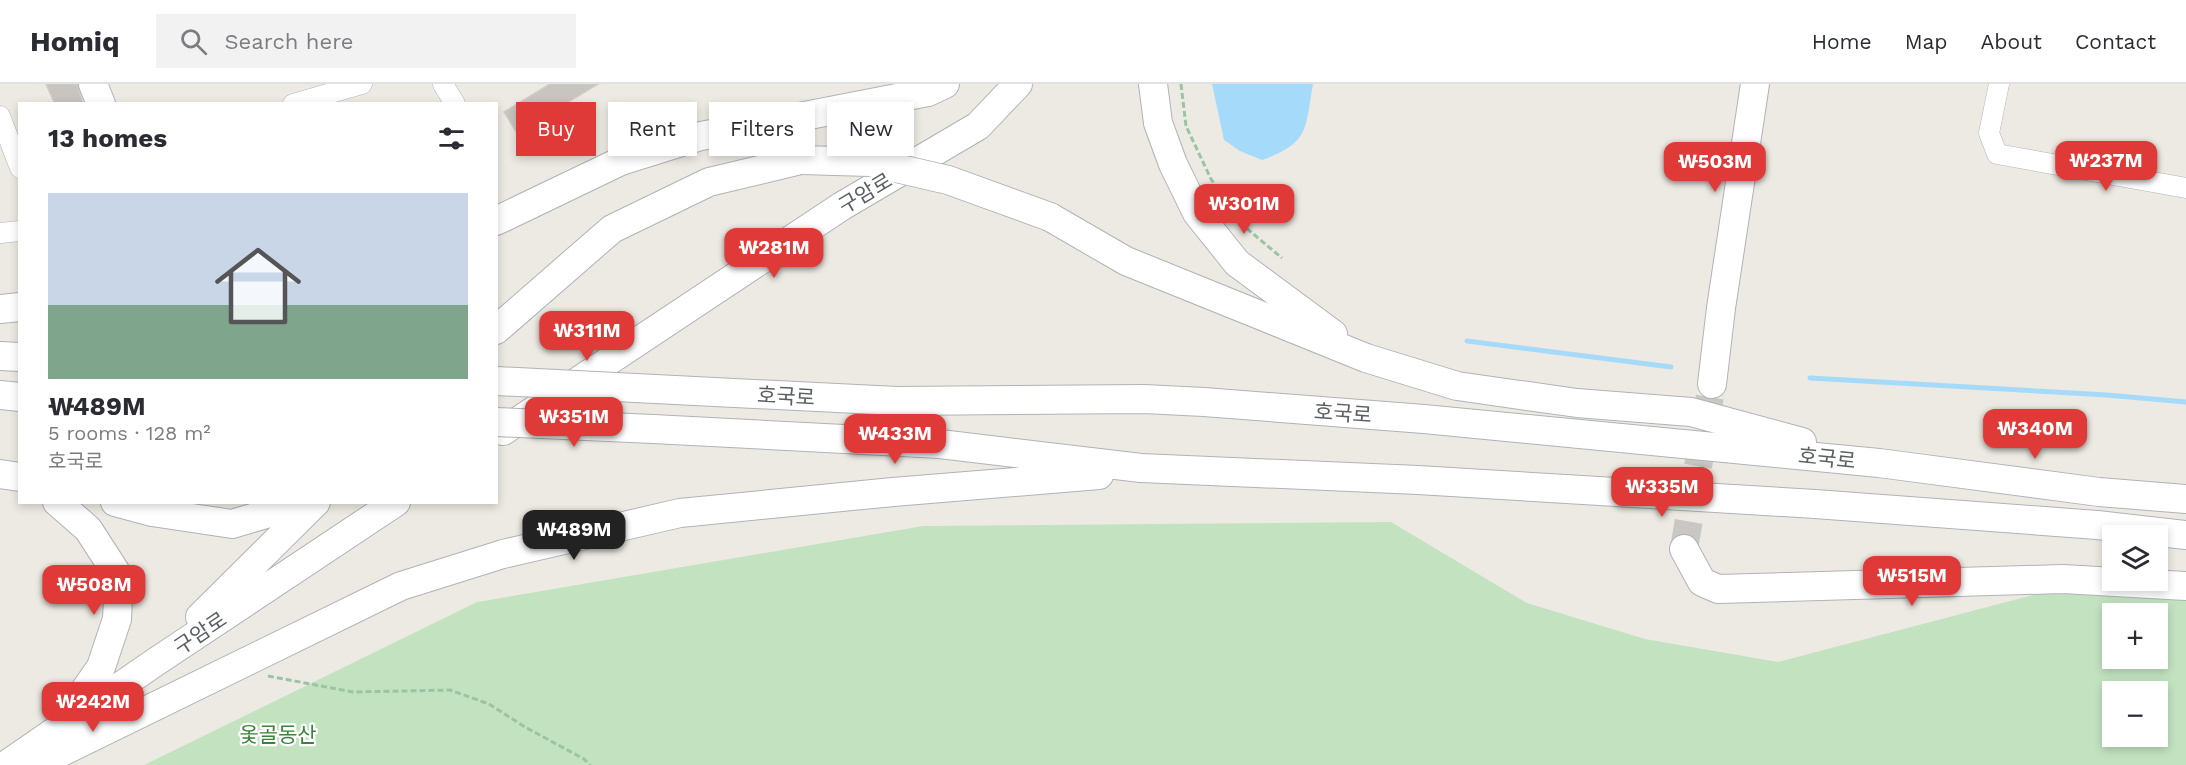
<!DOCTYPE html>
<meta charset="utf-8">
<style>
body{margin:0;font-family:"Work Sans","Noto Sans KR",sans-serif;background:#f2f2f3;color:#2b2b33;height:100vh;display:flex;flex-direction:column;font-size:22px;white-space:nowrap}
*{box-sizing:border-box;margin:0}
p{font-size:20px;color:#7c7c81}
.icon{flex:none;width:33px;height:33px;fill:none;stroke:currentColor;stroke-width:2;stroke-linecap:round;stroke-linejoin:round}
.map{position:relative;flex:1;overflow:hidden}
.side{position:absolute;left:18px;top:18px;width:480px;height:402px;display:flex;flex-direction:column;background:#fff;border-radius:0px;box-shadow:0 3px 9px #0003}
.side>*{flex:none}
.banner{position:absolute;left:516px;top:18px;width:570px;height:54px;display:flex;gap:12px}
.fabs{position:absolute;left:2102px;top:441px;display:grid;gap:12px}
.fabs a{display:grid;place-items:center;width:66px;height:66px;border-radius:0px;background:#fff;box-shadow:0 3px 9px #0003;font-size:30px}
.price{position:absolute;translate:-50% -51px;padding:0 14px;border-radius:12px;background:#df3a37;color:#fff;font-size:20px;line-height:39px;filter:drop-shadow(0 2px 3px #0008)}
.price::after{content:'';position:absolute;left:50%;top:36px;width:18px;height:14px;margin-left:-9px;background:inherit;clip-path:polygon(0 0,100% 0,50% 100%)}
.price.active{background:#222;color:#fff}
ul{padding:0;list-style:none}
li{display:grid;align-content:center;gap:12px;height:318px;padding:0 30px}
li span{display:grid;place-items:center;height:186px;border-radius:0px;color:#555}
li>.icon{margin-inline-start:auto}
span .icon{width:108px;height:108px;fill:#fffc;stroke-width:1}
li b{font-size:26px}
h2{display:flex;justify-content:space-between;align-items:center;height:72px;padding:0 30px;font-size:26px}
.pill{padding:0 21px;border-radius:0px;background:#fff;box-shadow:0 3px 9px #0003;font-size:21px;line-height:54px}
.pill.active{background:#df3a37;color:#fff}
header{display:flex;align-items:center;gap:36px;box-sizing:border-box;height:84px;padding:0 30px;background:#fff;border-bottom:2px solid #e1e1e2}
header strong{font-size:28px}
nav{display:flex;gap:33px;margin-inline-start:auto;font-size:21px}
.search{width:420px;height:54px;background:#f2f2f3;display:flex;align-items:center;gap:15px;box-sizing:border-box;padding:0 21px;border-radius:0px;color:#7c7c81;font-size:22px}
.map>svg:first-child{display:block}
</style>
<header>
<strong>Homiq</strong>
<div class="search"><svg class="icon" aria-label="search" viewBox="0 0 24 24"><circle cx="10" cy="10" r="6"/><path d="M15 15l6 6"/></svg>Search here</div>
<nav><a>Home</a><a>Map</a><a>About</a><a>Contact</a></nav>
</header>
<div class="map">
<svg width="2186" height="681" viewBox="0 0 2186 681">
<rect width="100%" height="100%" fill="#edeae3"/>
<path fill="#c3e3c0" fill-rule="evenodd" d="M1391,438L1527,519L1645,555L1778,578L2105,492L2186,504V681H144L477,518L923,442ZM2112,530H2157V574H2112ZM2112,608H2157V652H2112Z"/>
<path fill="#a6dafa" d="M1212,0H1313C1305,45 1310,59 1262,76L1240,67L1224,56Z"/>
<g fill="none" stroke-linecap="round" stroke-linejoin="round">
<path stroke="#a6dafa" stroke-width="5" d="M1467,257L1671,283
M1810,294L2107,311L2186,318"/>
</g>
<path fill="#c8c5c0" stroke="#d1cbc2" stroke-width="1.5" d="M46,0H77L83,20H55Z
M550,0H598L517,49L504,28Z"/>
<g fill="none" stroke-linecap="round" stroke-linejoin="round">
<path stroke="#c8c7c3" stroke-width="28" stroke-dasharray="28 14" stroke-linecap="butt" d="M1684,465L1712,300"/>
<defs>
<path id="street" d="M443,0L455,20
M1999,0L1989,49L1997,70L2186,104
M293,20L362,0
M0,32L20,84
M0,149L20,147"/>
<path id="secondary" d="M93,0L101,20
M1153,0L1158,39L1173,80L1197,129L1237,179L1333,250
M1050,133L1126,177L1366,274L1457,302L1577,319L1691,328L1802,358
M496,137L621,77L701,52L928,8L945,0
M0,225L20,223
M496,246L612,145L709,98L801,76
M0,272L20,273
M1712,300L1721,224L1755,0
M675,306L897,317L1144,315L1204,318L1424,335L1879,379L2099,408L2186,415
M0,311L20,313
M653,345L940,360L1141,384L1418,396L1815,420L2097,441L2186,451
M503,347L842,122L978,42L1018,0
M0,390L20,393
M57,418L88,445L119,493L117,535L101,583L69,629
M115,418L152,428L232,440L283,425L289,418
M1684,465L1702,498L1718,505L2063,495L2186,502
M200,533L316,418
M6,681L154,579L396,418
M35,681L401,502L503,470L680,429L893,408L1099,391"/>
</defs>
<use href="#street" stroke="#b0b4b7" stroke-width="21"/>
<use href="#secondary" stroke="#afb3b7" stroke-width="30"/>
<path stroke="#9ac4a4" stroke-width="3" stroke-dasharray="6 3" stroke-linecap="butt" d="M1181,0L1186,42L1211,95L1245,143L1282,174
M268,592L353,608L450,606L489,620L525,643L584,675L590,681"/>
<use href="#street" stroke="#fff" stroke-width="20"/>
<use href="#secondary" stroke="#fff" stroke-width="28"/>
<defs>
<path id="secondary-bridge" d="M801,76L870,78L948,96L1050,133
M496,297L675,306
M496,338L653,345"/>
</defs>
<use href="#secondary-bridge" stroke="#afb3b7" stroke-width="30" stroke-linecap="butt"/>
<use href="#secondary-bridge" stroke="#fff" stroke-width="28"/>
</g>
<g text-anchor="middle" dominant-baseline="central" stroke-width="4.5" stroke-linejoin="round" paint-order="stroke">
<g font-size="21" fill="#5b5f63" stroke="#fff">
<text transform="translate(865 109) rotate(-31)">구암로</text>
<text transform="translate(786 312) rotate(3)">호국로</text>
<text transform="translate(1343 329) rotate(4)">호국로</text>
<text transform="translate(1827 374) rotate(6)">호국로</text>
<text transform="translate(200 549) rotate(-34)">구암로</text>
</g>
<g font-size="21" fill="#3b833a" stroke="#fff">
<text x="278" y="650">옻골동산</text>
</g>
</g>
</svg>
<div class="fabs">
<a><svg class="icon" aria-label="layers" viewBox="0 0 24 24"><path d="M12 4l9 5-9 5-9-5zM3 14l9 5 9-5"/></svg></a>
<a>+</a>
<a>−</a>
</div>
<b class="price" style="left:2106px;top:108px">₩237M</b>
<b class="price" style="left:1715px;top:109px">₩503M</b>
<b class="price" style="left:1244px;top:151px">₩301M</b>
<b class="price" style="left:774px;top:195px">₩281M</b>
<b class="price" style="left:587px;top:278px">₩311M</b>
<b class="price" style="left:574px;top:364px">₩351M</b>
<b class="price" style="left:2035px;top:376px">₩340M</b>
<b class="price" style="left:895px;top:381px">₩433M</b>
<b class="price" style="left:1662px;top:434px">₩335M</b>
<b class="price active" style="left:574px;top:477px">₩489M</b>
<b class="price" style="left:1912px;top:523px">₩515M</b>
<b class="price" style="left:94px;top:532px">₩508M</b>
<b class="price" style="left:93px;top:649px">₩242M</b>
<div class="banner">
<a class="pill active">Buy</a>
<a class="pill">Rent</a>
<a class="pill">Filters</a>
<a class="pill">New</a>
</div>
<section class="side">
<h2>13 homes<svg class="icon" aria-label="filters" viewBox="0 0 24 24"><path d="M4 7h16M4 17h16"/><circle cx="9" cy="7" r="2"/><circle cx="15" cy="17" r="2"/></svg></h2>
<ul>
<li><span style="background:linear-gradient(#c9d6e8 60%,#7fa58c 0)"><svg class="icon" aria-label="home" viewBox="0 0 24 24"><path d="M3 11l9-7 9 7M6 9v11h12V9"/></svg></span><div><b>₩489M</b><p>5 rooms · 128 m²</p><p>호국로</p></div></li>
</ul>
</section>
</div>
